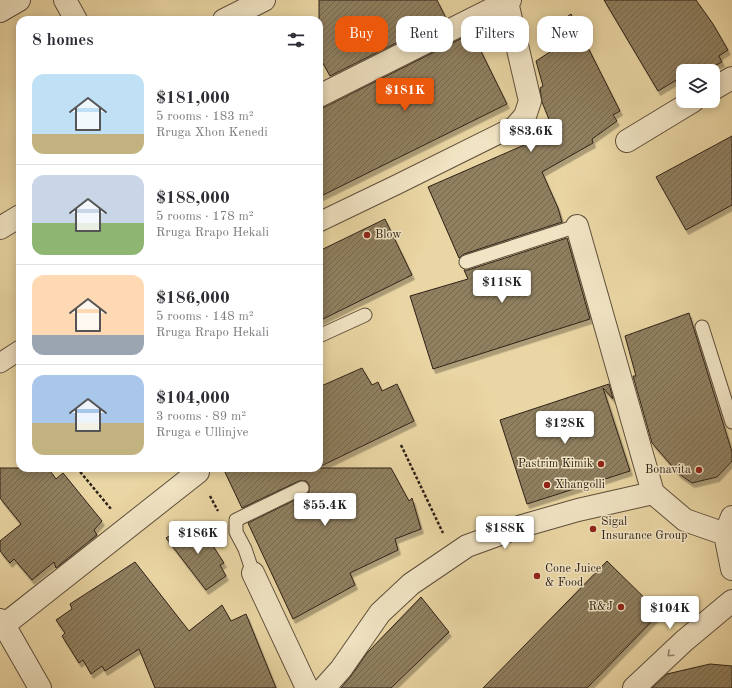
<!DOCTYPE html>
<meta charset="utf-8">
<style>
body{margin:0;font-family:"Old Standard TT",serif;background:#f7f7f7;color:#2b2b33;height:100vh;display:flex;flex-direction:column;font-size:15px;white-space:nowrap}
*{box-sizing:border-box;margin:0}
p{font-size:13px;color:#7c7c81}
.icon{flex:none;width:22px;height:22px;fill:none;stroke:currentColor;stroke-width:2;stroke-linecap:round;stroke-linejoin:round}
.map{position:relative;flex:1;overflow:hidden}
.side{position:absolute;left:16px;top:16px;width:307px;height:456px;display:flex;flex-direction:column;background:#fff;border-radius:12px;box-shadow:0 2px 10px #0003}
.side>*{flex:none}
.banner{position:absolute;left:335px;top:16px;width:337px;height:36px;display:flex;gap:8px}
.controls{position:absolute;left:676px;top:64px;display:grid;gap:8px}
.controls a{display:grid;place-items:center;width:44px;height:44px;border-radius:8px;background:#fff;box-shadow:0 2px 10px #0003;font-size:20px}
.price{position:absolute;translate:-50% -34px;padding:0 9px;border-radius:4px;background:#fff;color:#222;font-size:13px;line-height:26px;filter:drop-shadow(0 1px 2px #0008)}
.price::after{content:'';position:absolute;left:50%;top:24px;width:12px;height:9px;margin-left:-6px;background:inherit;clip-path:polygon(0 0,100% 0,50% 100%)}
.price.active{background:#ea580c;color:#fff}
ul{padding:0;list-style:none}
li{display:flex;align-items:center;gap:12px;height:100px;padding:0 16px}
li+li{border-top:1px solid #e1e1e2}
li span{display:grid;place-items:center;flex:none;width:112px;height:80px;border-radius:12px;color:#555}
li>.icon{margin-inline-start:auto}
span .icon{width:48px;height:48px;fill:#fffc;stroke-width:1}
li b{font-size:17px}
h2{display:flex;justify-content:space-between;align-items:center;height:48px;padding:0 16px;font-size:17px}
.tag{padding:0 14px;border-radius:12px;background:#fff;box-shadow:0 2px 10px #0003;font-size:14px;line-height:36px}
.tag.active{background:#ea580c;color:#fff}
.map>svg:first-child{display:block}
</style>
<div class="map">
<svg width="732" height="688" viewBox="0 0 732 688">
<defs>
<pattern id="building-hatch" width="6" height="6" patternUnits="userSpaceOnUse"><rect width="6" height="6" fill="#908061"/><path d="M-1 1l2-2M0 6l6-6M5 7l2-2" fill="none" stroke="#76684f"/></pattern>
<filter id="shadow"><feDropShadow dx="2.5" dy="4.5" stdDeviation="0" flood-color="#0004"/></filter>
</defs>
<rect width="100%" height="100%" fill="#ead6a4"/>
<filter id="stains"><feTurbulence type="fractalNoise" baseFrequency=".005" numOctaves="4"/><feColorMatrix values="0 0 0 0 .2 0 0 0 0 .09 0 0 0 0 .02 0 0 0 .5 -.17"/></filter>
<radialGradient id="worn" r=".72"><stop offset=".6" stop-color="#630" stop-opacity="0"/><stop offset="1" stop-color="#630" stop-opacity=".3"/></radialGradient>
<path fill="url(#building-hatch)" stroke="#2f2218" filter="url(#shadow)" d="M319,0H437L446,18L330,76L319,56Z
M604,0H696L713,24L728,50L719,56L722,62L705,71H683V76L658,91Z
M571,14L620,111L613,115L617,121L592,139L593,143L542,172L558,208L562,222L464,254L459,258L428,187L554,132L542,102L540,88L543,86L536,61L553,50L542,34Z
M472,33L507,104L319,197V108L325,107Z
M732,136V205L686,230L656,177Z
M385,219L412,275L319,321V251Z
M567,238L590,319L433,369L410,296L468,279L464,270H468Z
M689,313L732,452V461L717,477L692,483L679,474L652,443L633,376H636L625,336Z
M362,368L372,385L378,382L382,391L397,384L414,421L319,467V387Z
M609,384L613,399L603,388L630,471L527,504L500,420Z
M0,468H48L56,479L63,473L102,521L94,530L97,535L56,568L54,562L32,580L14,559L10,563L0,551V541L21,524L0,498Z
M223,468H391L409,501L412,498L421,529L395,539L398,550L350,573L355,585L293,619L248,523L305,495L309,492V485L306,481H299L242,508Z
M192,522L202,538L206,535L224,563L220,565L226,576L206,590L166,538Z
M607,561L660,613L587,688H483Z
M135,562L189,631L222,605L231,621L246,614L276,688H155L139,649L105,671L102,666L91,674L83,660L79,663L62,636L65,633L56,620L72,609L70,604Z
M421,597L449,632L391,688H341L351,676L367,653Z
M710,664L732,666V688H652L667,674Z"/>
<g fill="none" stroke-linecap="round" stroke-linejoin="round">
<defs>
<path id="service" d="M466,262L577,226
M702,327L732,422
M319,336L365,315
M253,573L245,549L236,532V520L302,488"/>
<path id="pedestrian" d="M319,222L396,185L517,125
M0,363L20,350"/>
<path id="minor" d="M65,0L76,20
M507,2L530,101L525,116L517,125
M0,11L19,0
M224,20L264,0
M713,89L732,78
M319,96L510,0
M627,141L693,101
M577,226L653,493
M0,228L20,216
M732,517L725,534L732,569
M253,573L307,688
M0,620L4,625L40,688
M4,625L198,472
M324,688L341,669L380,613L411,584L467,546L522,526L578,510L653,493L685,520L725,534
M634,688L684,641L732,601"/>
</defs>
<use href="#service" stroke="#5e4f3b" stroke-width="15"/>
<use href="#pedestrian" stroke="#5e4f3b" stroke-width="21"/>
<use href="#minor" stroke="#5e4f3b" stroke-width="24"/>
<path stroke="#2f2218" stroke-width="2.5" stroke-dasharray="3 2" stroke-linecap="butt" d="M401,445L443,533
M77,468L111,509
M210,496L218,511"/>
<use href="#service" stroke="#f1e4c4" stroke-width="13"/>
<use href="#pedestrian" stroke="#f1e4c4" stroke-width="19"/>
<use href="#minor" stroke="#f1e4c4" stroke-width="22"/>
</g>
<defs><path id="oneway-chevron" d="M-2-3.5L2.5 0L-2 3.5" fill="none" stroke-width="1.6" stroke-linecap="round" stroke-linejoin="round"/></defs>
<use stroke="#90836e" href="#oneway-chevron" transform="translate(670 654) rotate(137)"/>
<g fill="#8f2418" stroke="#f1e4c4" stroke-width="1.5">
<circle cx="367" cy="235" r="4"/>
<circle cx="601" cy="464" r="4"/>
<circle cx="699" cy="470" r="4"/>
<circle cx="547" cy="485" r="4"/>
<circle cx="593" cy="529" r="4"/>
<circle cx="537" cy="576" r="4"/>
<circle cx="621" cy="607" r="4"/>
</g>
<g text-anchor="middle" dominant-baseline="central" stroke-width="3" stroke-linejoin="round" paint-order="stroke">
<g font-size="12" fill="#2f2218" stroke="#f1e4c4" text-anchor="start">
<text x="375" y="235">Blow</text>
<text x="593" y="464" text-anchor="end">Pastrim Kimik</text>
<text x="691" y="470" text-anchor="end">Bonavita</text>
<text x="555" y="485">Xhangolli</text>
<text x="601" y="522">Sigal<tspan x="601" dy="14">Insurance Group</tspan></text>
<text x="545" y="569">Cone Juice<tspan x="545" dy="14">&amp; Food</tspan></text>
<text x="613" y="607" text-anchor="end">R&amp;J</text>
</g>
</g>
<rect width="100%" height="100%" filter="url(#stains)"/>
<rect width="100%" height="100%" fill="url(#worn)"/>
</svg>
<div class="controls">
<a><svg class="icon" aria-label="layers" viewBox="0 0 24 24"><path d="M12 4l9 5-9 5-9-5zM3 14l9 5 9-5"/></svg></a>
</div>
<b class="price active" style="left:405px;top:112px">$181K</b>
<b class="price" style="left:531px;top:153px">$83.6K</b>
<b class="price" style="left:502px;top:304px">$118K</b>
<b class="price" style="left:565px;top:445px">$128K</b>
<b class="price" style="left:325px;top:527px">$55.4K</b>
<b class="price" style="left:505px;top:550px">$188K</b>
<b class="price" style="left:198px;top:555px">$186K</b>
<b class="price" style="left:670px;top:630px">$104K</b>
<div class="banner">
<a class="tag active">Buy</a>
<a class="tag">Rent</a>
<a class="tag">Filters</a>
<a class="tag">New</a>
</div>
<section class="side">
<h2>8 homes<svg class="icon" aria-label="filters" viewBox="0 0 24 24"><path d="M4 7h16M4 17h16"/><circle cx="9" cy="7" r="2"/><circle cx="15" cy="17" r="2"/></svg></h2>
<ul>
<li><span style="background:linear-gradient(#bfe0f5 75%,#c2b280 0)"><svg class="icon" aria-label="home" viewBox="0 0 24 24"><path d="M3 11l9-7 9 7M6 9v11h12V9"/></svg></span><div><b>$181,000</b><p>5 rooms · 183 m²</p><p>Rruga Xhon Kenedi</p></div></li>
<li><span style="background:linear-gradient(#c9d6e8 60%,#8fb573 0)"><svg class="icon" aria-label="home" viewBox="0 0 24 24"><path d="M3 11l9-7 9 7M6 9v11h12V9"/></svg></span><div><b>$188,000</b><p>5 rooms · 178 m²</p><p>Rruga Rrapo Hekali</p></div></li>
<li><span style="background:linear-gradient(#ffd9b3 75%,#9aa5b1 0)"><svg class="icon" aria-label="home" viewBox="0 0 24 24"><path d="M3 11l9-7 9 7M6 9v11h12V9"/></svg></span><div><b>$186,000</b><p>5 rooms · 148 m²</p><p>Rruga Rrapo Hekali</p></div></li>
<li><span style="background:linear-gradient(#a9c7e8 60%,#c2b280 0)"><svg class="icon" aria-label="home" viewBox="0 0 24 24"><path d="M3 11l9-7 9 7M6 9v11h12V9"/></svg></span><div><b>$104,000</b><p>3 rooms · 89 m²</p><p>Rruga e Ullinjve</p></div></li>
</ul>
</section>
</div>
